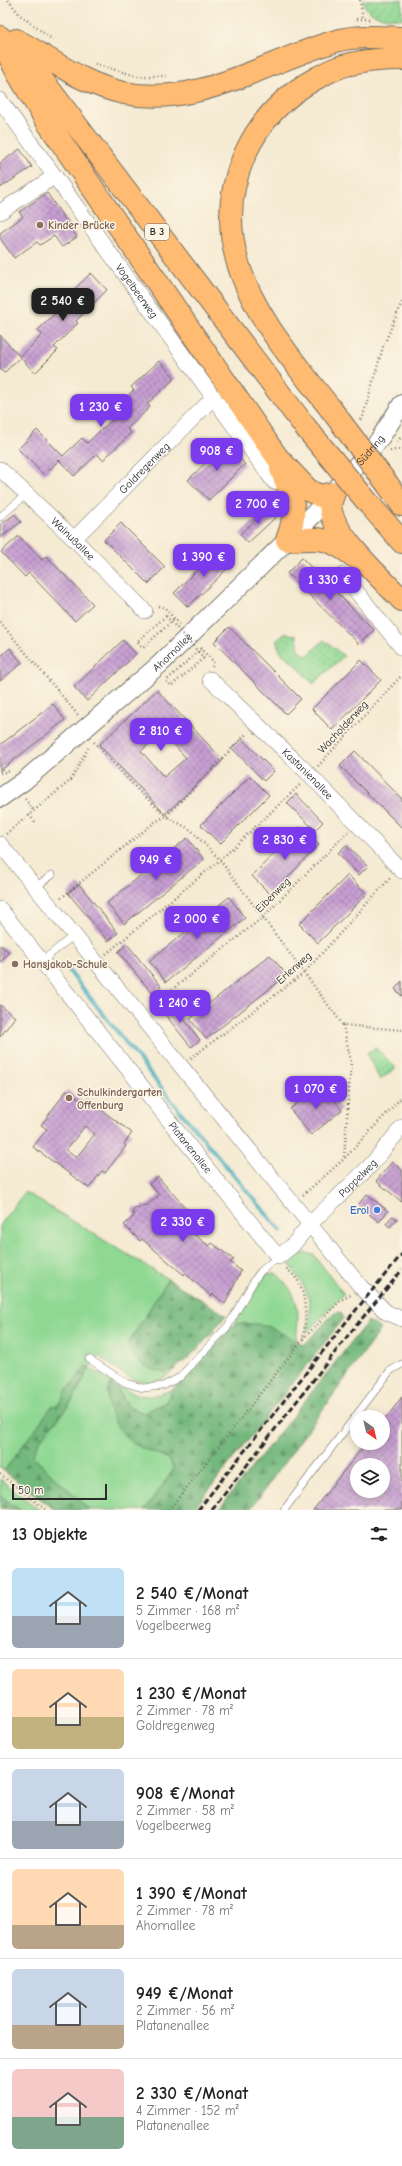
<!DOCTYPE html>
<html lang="de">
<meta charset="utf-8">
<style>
body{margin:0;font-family:"Comic Neue",sans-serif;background:#f2f2f2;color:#222;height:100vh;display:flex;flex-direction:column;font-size:15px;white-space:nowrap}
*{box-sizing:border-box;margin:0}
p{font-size:13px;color:#767676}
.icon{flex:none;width:22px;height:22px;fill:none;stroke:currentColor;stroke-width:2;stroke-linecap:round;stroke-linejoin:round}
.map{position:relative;height:1510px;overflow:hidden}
.drawer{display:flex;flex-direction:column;background:#fff;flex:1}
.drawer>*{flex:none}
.needle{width:26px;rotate:146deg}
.buttons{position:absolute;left:350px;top:1410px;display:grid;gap:8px}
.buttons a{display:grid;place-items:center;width:40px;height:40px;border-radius:50%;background:#fff;box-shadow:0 2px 10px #0003;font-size:20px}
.scale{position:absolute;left:12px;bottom:10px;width:95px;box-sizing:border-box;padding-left:4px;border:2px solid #2b2b2b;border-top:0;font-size:11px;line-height:14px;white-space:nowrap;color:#2b2b2b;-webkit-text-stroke:3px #fcf5e5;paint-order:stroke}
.price{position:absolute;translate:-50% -34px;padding:0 9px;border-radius:8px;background:#7c3aed;color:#fff;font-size:13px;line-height:26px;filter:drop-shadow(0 1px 2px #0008)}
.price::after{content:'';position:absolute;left:50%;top:24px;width:12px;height:9px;margin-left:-6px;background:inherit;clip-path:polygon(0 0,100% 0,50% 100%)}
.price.current{background:#222;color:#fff}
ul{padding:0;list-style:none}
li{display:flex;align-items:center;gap:12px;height:100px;padding:0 12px}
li+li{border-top:1px solid #e0e0e0}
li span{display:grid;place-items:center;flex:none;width:112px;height:80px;border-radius:6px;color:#555}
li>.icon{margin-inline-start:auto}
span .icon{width:48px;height:48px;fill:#fffc;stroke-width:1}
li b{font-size:17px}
h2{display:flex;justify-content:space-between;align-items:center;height:48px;padding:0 12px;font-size:17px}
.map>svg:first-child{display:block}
</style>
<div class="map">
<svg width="402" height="1510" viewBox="0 0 402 1510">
<defs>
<pattern id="forest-firs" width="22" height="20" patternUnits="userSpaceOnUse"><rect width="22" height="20" fill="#73b87d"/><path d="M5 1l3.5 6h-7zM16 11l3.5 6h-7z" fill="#5f9667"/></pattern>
<pattern id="park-dots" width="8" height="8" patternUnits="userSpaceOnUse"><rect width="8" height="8" fill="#8fd893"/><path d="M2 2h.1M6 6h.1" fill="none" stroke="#7cba7f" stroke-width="1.8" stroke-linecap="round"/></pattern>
<pattern id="garden-furrows" width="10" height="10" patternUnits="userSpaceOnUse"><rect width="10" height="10" fill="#8fd893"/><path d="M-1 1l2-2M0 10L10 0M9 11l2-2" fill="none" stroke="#7cba7f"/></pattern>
<pattern id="building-cross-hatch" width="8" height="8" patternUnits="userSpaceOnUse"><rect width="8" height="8" fill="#c79fd2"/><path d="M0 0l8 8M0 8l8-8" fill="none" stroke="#a282ab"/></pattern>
</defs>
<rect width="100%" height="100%" fill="#fcf5e5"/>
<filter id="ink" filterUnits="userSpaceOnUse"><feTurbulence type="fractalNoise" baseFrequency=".025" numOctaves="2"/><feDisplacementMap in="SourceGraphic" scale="8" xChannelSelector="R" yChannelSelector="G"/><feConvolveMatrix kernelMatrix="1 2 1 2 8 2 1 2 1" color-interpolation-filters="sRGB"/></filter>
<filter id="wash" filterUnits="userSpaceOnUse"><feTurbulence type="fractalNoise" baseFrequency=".012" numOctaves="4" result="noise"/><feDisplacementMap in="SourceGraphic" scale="16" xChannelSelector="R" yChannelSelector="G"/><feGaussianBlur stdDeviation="0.9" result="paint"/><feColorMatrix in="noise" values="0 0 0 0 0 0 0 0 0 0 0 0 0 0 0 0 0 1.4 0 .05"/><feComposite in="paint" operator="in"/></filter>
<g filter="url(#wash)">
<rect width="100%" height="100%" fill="#f5ead2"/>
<path fill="#8fd893" stroke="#5d825f" d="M25,1192L168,1279L128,1344L165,1373L178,1366C148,1398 127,1376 98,1356L89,1368L112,1382L107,1391L133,1443L169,1459L174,1469L145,1510H90L33,1457C36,1438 58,1422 68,1407C77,1394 83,1381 89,1368L63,1394L65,1396L56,1407L53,1405L4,1471L0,1468V1224Z
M305,1253L314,1255L344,1294L306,1333C316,1304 306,1286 289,1264L298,1255Z
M276,1273C300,1296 300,1310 296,1341L234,1324L265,1274Z
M116,1386C143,1397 146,1400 173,1389L166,1402L144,1413L129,1407Z
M0,1479L39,1510H20L0,1495Z"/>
<path fill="url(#forest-firs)" stroke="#4f7254" d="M168,1279L226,1315C215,1329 182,1372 164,1372C156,1372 150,1369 144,1365C136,1360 129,1353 128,1344Z
M340,1312L344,1318L193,1510H145L174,1469L169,1459C158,1454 142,1450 132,1442C114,1428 101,1402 112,1382L129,1407L144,1413L166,1402L173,1389L234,1324C269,1321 274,1330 304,1345L334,1313Z
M368,1321L381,1329L250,1510H218Z
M86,1366L89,1368C83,1381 77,1394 68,1406C58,1422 36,1438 33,1457L90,1510H55L4,1471L53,1405L57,1407L65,1396L63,1394Z
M0,1495L20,1510L0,1508Z"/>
<path fill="url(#park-dots)" stroke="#5d825f" d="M286,633L297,636L299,650L307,656L324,640L344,656L313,684L295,664L281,653L276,641Z
M375,1047L396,1068L380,1080L367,1054Z"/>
<path fill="url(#garden-furrows)" stroke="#5d825f" d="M363,0H402V19C387,17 366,19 363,0Z"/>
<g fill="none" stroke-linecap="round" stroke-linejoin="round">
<path stroke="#42aebf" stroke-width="4" d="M69,971L179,1110L281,1231"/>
</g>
<g id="blocks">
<path fill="url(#building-cross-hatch)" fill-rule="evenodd" d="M20,149L32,167L0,188V163Z
M47,193L77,237L62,247L54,236L40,245L37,242L14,258L0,238V233L23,217L19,212Z
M91,273L107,290L76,321L78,323L54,347L58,350L35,373L20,357L42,335L38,330L62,307L59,304Z
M0,335L20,357L4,373L0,369Z
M159,361L175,378L147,404L150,407L127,429L131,433L103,460L97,454L74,476L59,460L44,475L18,449L37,430L63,456L82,438L87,443L115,417L111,412L134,390L131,387Z
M225,444L245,464L209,500L188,480Z
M269,507L277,516L248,543L240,534Z
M15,514L21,522L0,538V525Z
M121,523L165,567L148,584L104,540Z
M19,536L42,560L46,556L93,604L75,621L29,573L25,577L1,552Z
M219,548L233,563L188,607L174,593Z
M302,558L374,630L359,644L287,573Z
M229,627L301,699L286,714L214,642Z
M123,640L136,654L87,701L74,687Z
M10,648L22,663L0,681V657Z
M361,660L381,680L332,730L312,709Z
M157,690L223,760L165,814L99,745ZM163,732L186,758L164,777L141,751Z
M53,704L65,720L0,771V745Z
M242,739L274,771L264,781L232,748Z
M355,751L402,799V828L340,766Z
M250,776L269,795L220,844L201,825Z
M296,794L323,822L315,830L287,803Z
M300,827L319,845L271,895L252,876Z
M187,838L204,859L124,924L107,903Z
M346,845L368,866L359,875L338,853Z
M348,875L367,894L318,943L299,924Z
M79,884L118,933L108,941L68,893Z
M229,897L245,918L166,982L149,961Z
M127,944L161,986L152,993L118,952Z
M0,945L9,952L0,963Z
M270,955L287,975L206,1039L190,1019Z
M402,981V996L395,989Z
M170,1001L200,1040L191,1047L160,1008Z
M0,1005L15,1017L0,1037Z
M321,1084L342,1110L311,1135L290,1109Z
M67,1090L84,1103L87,1099L132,1133L124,1144L126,1146L105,1173L102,1171L89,1188L33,1147L47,1129L41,1125ZM85,1126L95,1134L76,1158L66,1150Z
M392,1162L402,1170V1202L376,1181Z
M158,1177L192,1215L183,1226L209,1246L212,1243L234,1260L230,1262L241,1271L225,1304L213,1294L211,1296L185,1273L184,1275L142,1239L140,1241L124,1225L135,1215L132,1213L135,1207L138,1209L143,1205L146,1206L159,1195L149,1184Z
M367,1194L388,1211L379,1222L358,1205Z
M392,1216L397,1219L390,1227L386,1224Z
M402,1397V1510H313L366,1443H383V1422ZM357,1465H383V1491H357Z"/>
</g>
</g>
<g filter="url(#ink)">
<use href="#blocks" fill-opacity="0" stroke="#726e65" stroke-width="1"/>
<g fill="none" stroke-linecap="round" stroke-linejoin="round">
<defs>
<path id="service" d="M0,517L27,494
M34,888L52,875
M42,961L74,935
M89,1359L126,1383L143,1388L163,1386L180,1377L228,1326L255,1279L261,1271L278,1257
M284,1510L390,1371L402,1364"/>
<g id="minor">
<path id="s1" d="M0,100L274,482"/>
<path d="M0,212L55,176"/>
<path id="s2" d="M0,469L74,539L145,611"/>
<path id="s3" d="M74,539L214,397"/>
<path d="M343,575L402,648"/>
<path id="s4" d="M210,679L310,775L402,871"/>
<path d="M0,844L361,1287L386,1312L402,1319"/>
<path id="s5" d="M0,909L278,1257L292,1246L309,1225L371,1165L402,1127"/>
</g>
<g id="tertiary">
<path id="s6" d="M0,798L24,781L160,664L314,514L379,440L402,404"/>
</g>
<path id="trunk" d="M0,37L17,72L44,117L277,457L308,490L320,496L334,493C332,498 329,505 331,511C337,538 382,579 402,600
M16,40C51,59 84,85 124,93C200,108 266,61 336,41C356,35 381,37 402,38
M15,44L306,428
M330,408C295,363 253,316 237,260C217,188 250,115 315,79C326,73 338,66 351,64C368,60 385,59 402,59
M281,469C293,500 299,508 287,540C321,538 327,536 355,557
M388,485L402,505
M370,505L402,542"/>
</defs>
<use href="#service" stroke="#726e65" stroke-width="8"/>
<use href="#minor" stroke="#726e65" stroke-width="16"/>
<use href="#tertiary" stroke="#726e65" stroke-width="20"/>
<use href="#trunk" stroke="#726e65" stroke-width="24"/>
<path stroke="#726e65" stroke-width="2.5" stroke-dasharray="1 3" stroke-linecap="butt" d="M8,0L20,15L53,40
M360,0L363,18
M357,19H372
M95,64L137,76H168
M361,420L363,416L383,347L402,302
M397,442L402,436
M390,451L402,449
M158,606L165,608L179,624
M166,616L137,642L143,648L174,619
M0,622L78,715
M200,648L214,662L212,667
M201,649L166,681L171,686L204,658
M94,742L139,791L166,816L247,733
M318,766L402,675
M0,773L10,771
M25,799L34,811
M29,815L37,824
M6,834L71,780L88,748
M61,898L155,822L166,816L191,830L220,860L343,1025L402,1030
M106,954L220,860L301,784
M150,1007L262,918L348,832
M343,1025L351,1062L344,1158
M191,1058L304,973L391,877
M303,1195L344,1159L402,1097
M303,1339L341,1300L351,1295
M0,1474L46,1510
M169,1510L303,1339C306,1321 307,1298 298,1281C295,1276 289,1271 285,1267"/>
<use href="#service" stroke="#fff" stroke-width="7"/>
<use href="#minor" stroke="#fff" stroke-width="15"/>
<use href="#tertiary" stroke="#fff" stroke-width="18"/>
<use href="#trunk" stroke="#ffbb71" stroke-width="22"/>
<path stroke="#2b2b2b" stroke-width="3" stroke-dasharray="6 3" stroke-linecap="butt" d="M198,1510L342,1327L402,1254
M212,1510L350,1333L402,1270"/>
<defs>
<path id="trunk-bridge" d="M330,408L388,485
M306,428L370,505"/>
</defs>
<use href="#trunk-bridge" stroke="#726e65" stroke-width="24" stroke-linecap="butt"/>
<path stroke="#726e65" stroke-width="2.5" stroke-dasharray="1 3" stroke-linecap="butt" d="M166,616L204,658"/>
<use href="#trunk-bridge" stroke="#ffbb71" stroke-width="22"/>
</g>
</g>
<g fill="#8d6e63" stroke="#fcf5e5" stroke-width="1.5">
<circle cx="40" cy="225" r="4"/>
<circle cx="15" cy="964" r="4"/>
<circle cx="69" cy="1098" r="4"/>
</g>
<circle fill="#3f7fe0" stroke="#fcf5e5" stroke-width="1.5" cx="377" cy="1210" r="4"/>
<g text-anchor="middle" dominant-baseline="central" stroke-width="3" stroke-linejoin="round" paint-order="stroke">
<rect fill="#fcf5e5" stroke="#6a6863" stroke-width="1" x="145" y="224" width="24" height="16" rx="3"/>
<g font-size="10" font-weight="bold" fill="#2b2b2b">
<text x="157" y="232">B 3</text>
</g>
<g font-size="11" font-weight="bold" fill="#785e54" stroke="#fcf5e5" text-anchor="start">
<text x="48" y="225">Kinder Brücke</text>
<text x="23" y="964">Hansjakob-Schule</text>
<text x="77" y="1092">Schulkindergarten<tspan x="77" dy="13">Offenburg</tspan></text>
</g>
<g font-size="11" fill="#2b2b2b" stroke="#fcf5e5">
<text stroke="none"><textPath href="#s1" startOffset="235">Vogelbeerweg</textPath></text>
<text stroke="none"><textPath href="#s6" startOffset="509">Südring</textPath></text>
<text stroke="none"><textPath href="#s3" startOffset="100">Goldregenweg</textPath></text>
<text stroke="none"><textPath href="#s2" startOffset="101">Walnußallee</textPath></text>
<text stroke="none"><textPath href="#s6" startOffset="226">Ahornallee</textPath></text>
<text transform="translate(343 727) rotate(-47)">Wacholderweg</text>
<text stroke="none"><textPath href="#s4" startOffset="136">Kastanienallee</textPath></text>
<text transform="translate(273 895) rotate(-45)">Eibenweg</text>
<text transform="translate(294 968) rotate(-41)">Erlenweg</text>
<text stroke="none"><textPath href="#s5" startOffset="305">Platanenallee</textPath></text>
<text stroke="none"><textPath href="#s5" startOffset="558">Pappelweg</textPath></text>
</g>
<g font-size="11" font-weight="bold" fill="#366cbe" stroke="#fcf5e5" text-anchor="end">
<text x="369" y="1210">Erol</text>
</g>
</g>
</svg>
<div class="buttons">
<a><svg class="needle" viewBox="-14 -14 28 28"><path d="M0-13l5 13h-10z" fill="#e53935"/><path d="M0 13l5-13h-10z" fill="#767676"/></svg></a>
<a><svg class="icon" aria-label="layers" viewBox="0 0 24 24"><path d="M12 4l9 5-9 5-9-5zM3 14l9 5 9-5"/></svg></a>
</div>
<div class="scale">50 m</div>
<b class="price current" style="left:63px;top:322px">2 540 €</b>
<b class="price" style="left:101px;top:428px">1 230 €</b>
<b class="price" style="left:217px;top:472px">908 €</b>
<b class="price" style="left:258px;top:525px">2 700 €</b>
<b class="price" style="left:204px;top:578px">1 390 €</b>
<b class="price" style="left:330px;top:601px">1 330 €</b>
<b class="price" style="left:161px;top:752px">2 810 €</b>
<b class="price" style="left:285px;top:861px">2 830 €</b>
<b class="price" style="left:156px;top:881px">949 €</b>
<b class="price" style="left:197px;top:940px">2 000 €</b>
<b class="price" style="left:180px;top:1024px">1 240 €</b>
<b class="price" style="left:316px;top:1110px">1 070 €</b>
<b class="price" style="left:183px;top:1243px">2 330 €</b>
</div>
<section class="drawer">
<h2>13 Objekte<svg class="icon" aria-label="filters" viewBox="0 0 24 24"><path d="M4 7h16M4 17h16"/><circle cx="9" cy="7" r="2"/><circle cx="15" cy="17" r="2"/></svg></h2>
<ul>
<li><span style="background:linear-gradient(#bfe0f5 60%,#9aa5b1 0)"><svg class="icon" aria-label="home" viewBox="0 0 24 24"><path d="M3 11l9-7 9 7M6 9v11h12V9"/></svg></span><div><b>2 540 €/Monat</b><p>5 Zimmer · 168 m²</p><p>Vogelbeerweg</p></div></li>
<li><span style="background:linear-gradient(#ffd9b3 60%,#c2b280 0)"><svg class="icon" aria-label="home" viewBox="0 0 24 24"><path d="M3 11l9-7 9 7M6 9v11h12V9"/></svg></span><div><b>1 230 €/Monat</b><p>2 Zimmer · 78 m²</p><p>Goldregenweg</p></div></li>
<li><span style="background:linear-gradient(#c9d6e8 65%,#9aa5b1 0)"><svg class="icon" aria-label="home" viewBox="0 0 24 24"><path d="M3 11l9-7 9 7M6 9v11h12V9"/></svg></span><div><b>908 €/Monat</b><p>2 Zimmer · 58 m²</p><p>Vogelbeerweg</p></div></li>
<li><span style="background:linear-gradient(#ffd9b3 70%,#b9a48a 0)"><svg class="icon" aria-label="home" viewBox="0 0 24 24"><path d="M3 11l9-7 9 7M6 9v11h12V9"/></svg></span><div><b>1 390 €/Monat</b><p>2 Zimmer · 78 m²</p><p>Ahornallee</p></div></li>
<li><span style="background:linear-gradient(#c9d6e8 70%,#b9a48a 0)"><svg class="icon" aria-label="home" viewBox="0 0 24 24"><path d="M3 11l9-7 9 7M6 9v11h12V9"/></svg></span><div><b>949 €/Monat</b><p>2 Zimmer · 56 m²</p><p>Platanenallee</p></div></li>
<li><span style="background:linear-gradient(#f6c9c9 60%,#7fa58c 0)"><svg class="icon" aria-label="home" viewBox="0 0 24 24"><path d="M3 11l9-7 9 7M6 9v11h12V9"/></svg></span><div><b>2 330 €/Monat</b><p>4 Zimmer · 152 m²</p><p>Platanenallee</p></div></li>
</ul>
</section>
